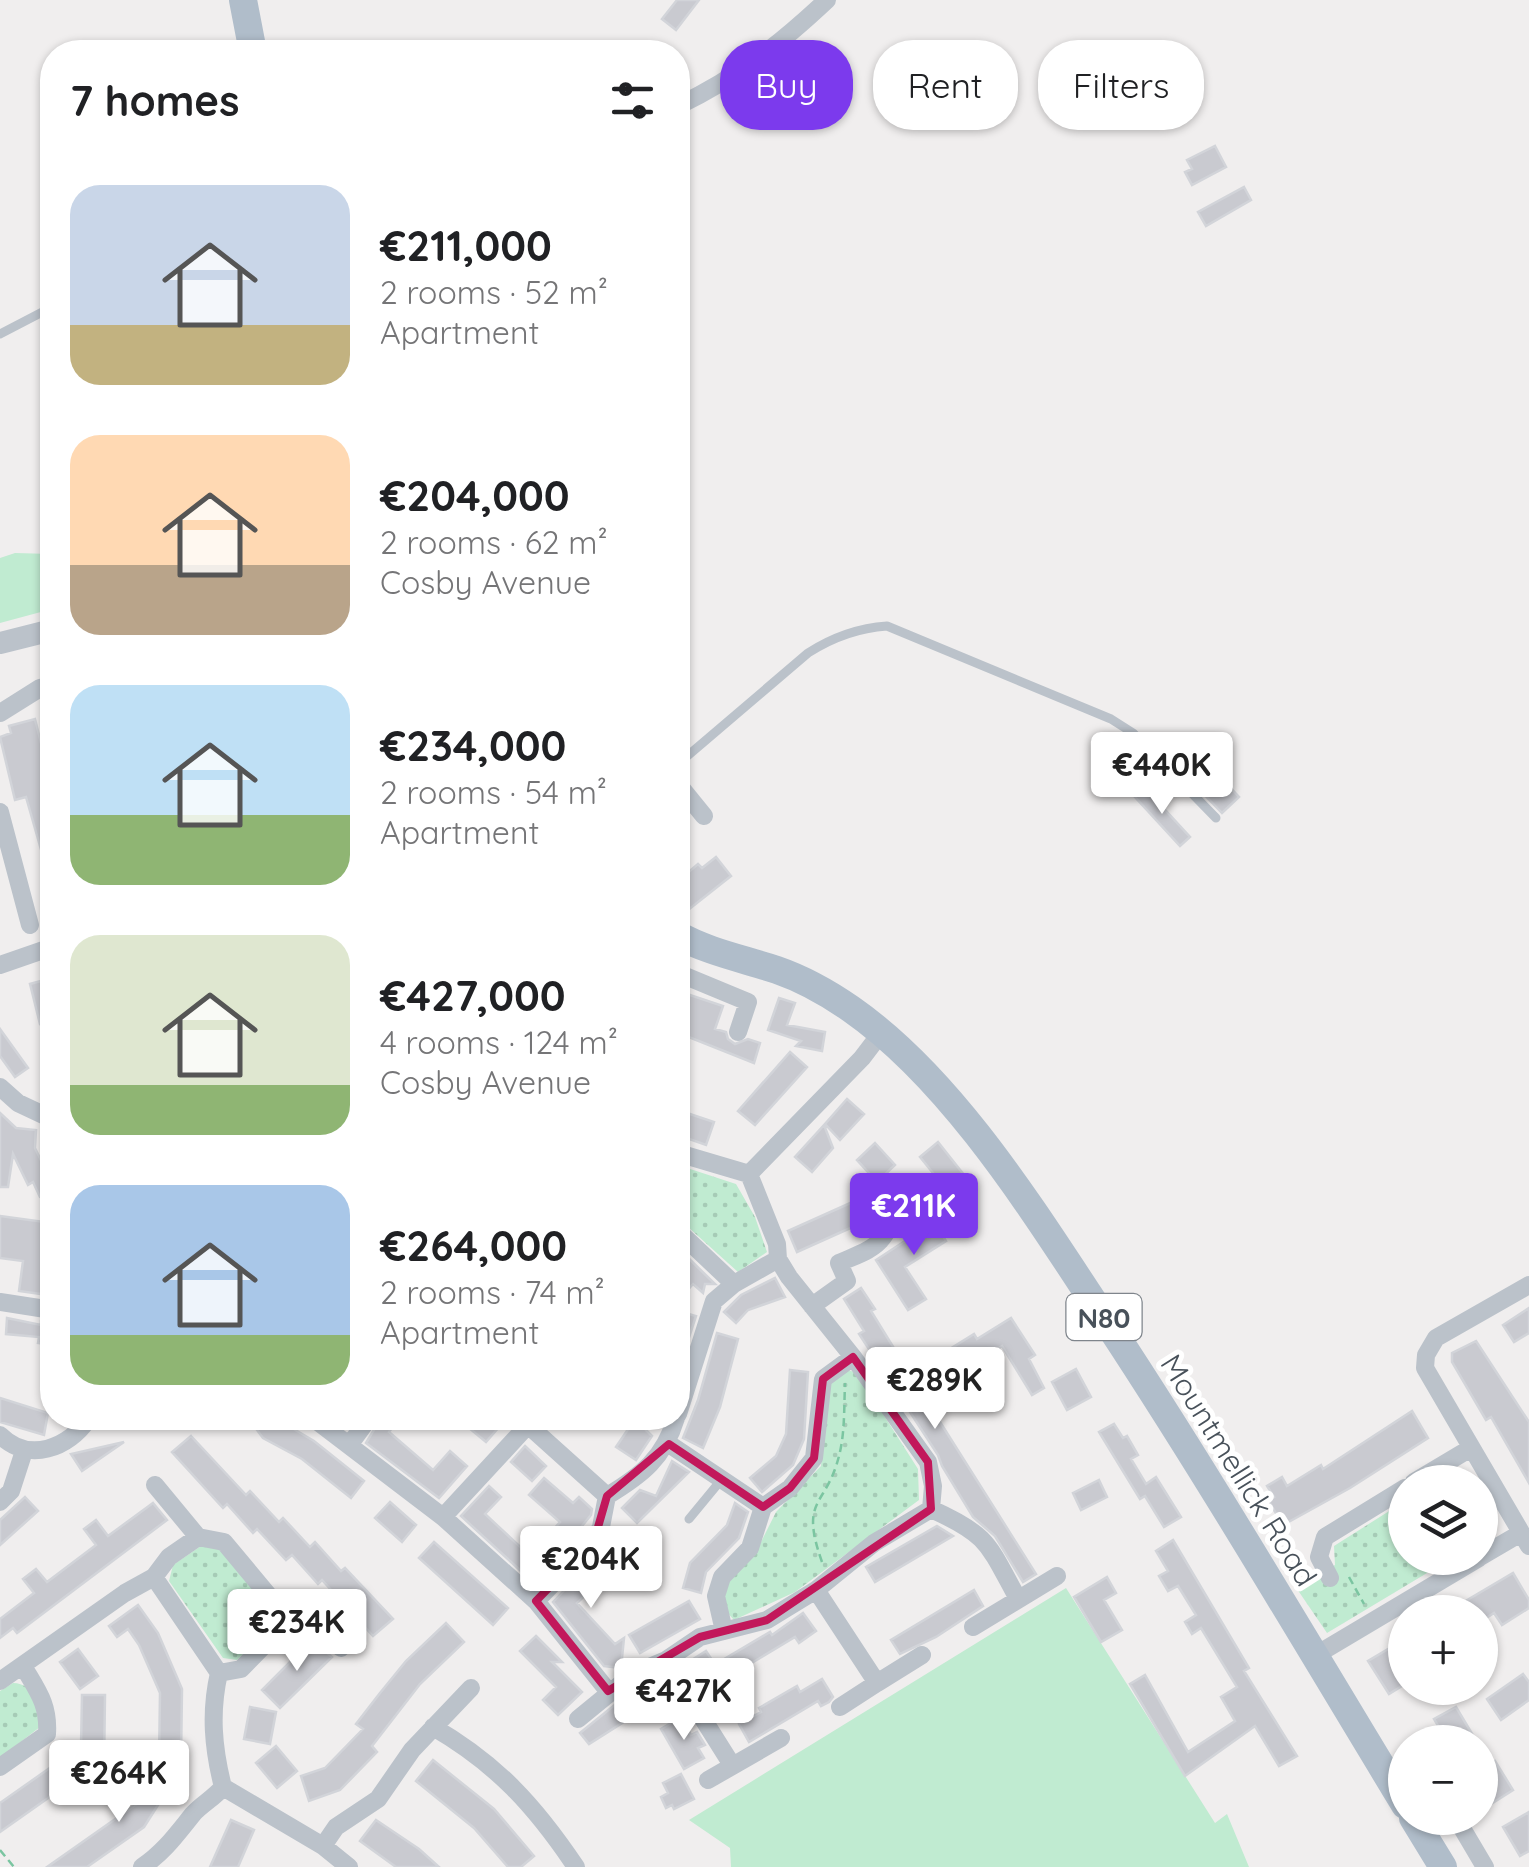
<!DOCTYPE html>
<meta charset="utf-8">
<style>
body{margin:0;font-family:Quicksand,sans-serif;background:#f2f2f2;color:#202124;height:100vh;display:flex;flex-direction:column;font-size:38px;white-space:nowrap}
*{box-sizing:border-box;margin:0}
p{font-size:32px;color:#757577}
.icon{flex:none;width:55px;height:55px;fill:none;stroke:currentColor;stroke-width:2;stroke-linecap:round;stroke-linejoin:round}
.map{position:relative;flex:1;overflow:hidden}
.drawer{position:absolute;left:40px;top:40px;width:650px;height:1390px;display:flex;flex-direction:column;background:#fff;border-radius:40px;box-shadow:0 2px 8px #0004}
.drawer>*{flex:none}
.top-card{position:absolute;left:720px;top:40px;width:658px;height:90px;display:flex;gap:20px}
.tools{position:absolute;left:1388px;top:1465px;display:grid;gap:20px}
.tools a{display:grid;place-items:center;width:110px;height:110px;border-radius:50%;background:#fff;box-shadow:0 2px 8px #0004;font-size:50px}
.price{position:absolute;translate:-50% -85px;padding:0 22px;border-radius:10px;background:#fff;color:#222;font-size:32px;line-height:65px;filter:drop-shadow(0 2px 5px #0008)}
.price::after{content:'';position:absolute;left:50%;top:60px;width:30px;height:22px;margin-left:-15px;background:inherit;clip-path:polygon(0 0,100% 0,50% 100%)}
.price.selected{background:#7c3aed;color:#fff}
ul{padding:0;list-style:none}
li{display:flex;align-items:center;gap:30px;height:250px;padding:0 30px}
li span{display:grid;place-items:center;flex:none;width:280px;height:200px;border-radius:30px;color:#555}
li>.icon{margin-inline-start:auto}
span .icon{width:120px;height:120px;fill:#fffc;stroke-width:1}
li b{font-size:42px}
h2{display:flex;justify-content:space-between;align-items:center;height:120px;padding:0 30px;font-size:42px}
.pill{padding:0 35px;border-radius:40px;background:#fff;box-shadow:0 2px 8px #0004;font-size:35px;line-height:90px}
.pill.selected{background:#7c3aed;color:#fff}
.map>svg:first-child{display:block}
</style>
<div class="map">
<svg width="1529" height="1867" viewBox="0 0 1529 1867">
<defs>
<pattern id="park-dots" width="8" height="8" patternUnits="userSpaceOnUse" patternTransform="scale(2.5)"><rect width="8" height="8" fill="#c0ebd1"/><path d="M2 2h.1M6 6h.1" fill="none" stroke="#a6cbb6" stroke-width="1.8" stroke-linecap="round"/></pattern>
</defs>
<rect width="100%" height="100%" fill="#f0eeee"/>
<path fill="#c0ebd1" d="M15,553L52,554V609L0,623V558Z
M1066,1588L1215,1823L1227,1814L1249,1867H731L730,1848L689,1820Z"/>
<path fill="url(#park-dots)" d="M678,1165L736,1184L755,1217L767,1252L738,1272L678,1218Z
M845,1369L857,1373L918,1469L919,1500L795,1592L734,1620L722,1607L729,1580L757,1550L776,1512L821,1466L826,1384Z
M1405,1501V1558H1452L1327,1633L1295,1586L1335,1565L1334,1546Z
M201,1546L218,1548L276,1612V1623L237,1660L223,1658L169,1581L173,1565Z
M13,1683C35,1683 39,1709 40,1727L0,1758V1691Z"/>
<path fill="#c9cad0" stroke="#d2d4d9" stroke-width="2.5" d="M677,0H699L676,30L662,19Z
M1215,146L1226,167L1192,185L1185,172L1192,169L1187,160Z
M1244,187L1251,200L1206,226L1198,212Z
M35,719L52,787V874H48L26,797L15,800L0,737L11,733L9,726Z
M1217,742L1229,756L1213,769L1239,797L1222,813L1171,760L1189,743L1201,756Z
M1145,788L1190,837L1180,846L1135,797Z
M716,857L731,876L678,918V881L698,864L702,868Z
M52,978V1021L40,1024L30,984Z
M678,991L723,1006L715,1029L726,1032L728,1039L735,1044L748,1039L760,1043L754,1063L681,1034L688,1013L678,1009Z
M779,998L795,1003L787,1025L825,1032L822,1051L796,1046L801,1041L768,1030Z
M0,1029L28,1068L15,1077L0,1056Z
M790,1052L807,1067L755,1125L738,1111Z
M847,1099L864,1114L840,1140L825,1124Z
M678,1110L714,1122L706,1145L678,1135Z
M0,1113L16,1128L36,1130L35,1148L52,1183V1201L40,1197L33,1182L28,1185L13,1154L8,1187H0Z
M824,1125L833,1148L812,1172L795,1157Z
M938,1142L976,1190L958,1204L920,1157Z
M875,1143L895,1165L877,1182L857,1160Z
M857,1200L866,1221L797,1252L788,1231Z
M952,1210L960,1222L941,1233L946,1241L905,1267L926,1299L908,1310L876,1260Z
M0,1216L52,1223V1260L48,1295L19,1291L23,1261L0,1258Z
M678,1248L715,1284H705L703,1293L693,1284L678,1301Z
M775,1278L785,1297L748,1310L736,1323L724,1312L741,1295Z
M861,1288L875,1309L871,1311L911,1376L1036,1574L1023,1582L995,1536L973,1517L942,1466L938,1455L859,1334L864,1331L844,1299Z
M1529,1308V1333L1514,1342L1503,1325Z
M678,1311L696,1316L680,1365H678Z
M7,1318L41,1325V1321L52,1322V1345L38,1343L39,1337L6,1334Z
M1011,1318L1035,1355L1029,1359L1044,1388L1032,1395L1002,1346L964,1370L950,1349L974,1334L977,1339Z
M717,1333L738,1339L720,1407L703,1448L683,1438L698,1400Z
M1476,1341L1529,1422V1483L1491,1417L1486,1420L1452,1362V1353Z
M1076,1369L1091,1397L1067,1410L1052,1382Z
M790,1370L808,1372L804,1439L793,1465L762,1492L750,1478L776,1456L786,1434Z
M0,1398L48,1413L44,1435L0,1422Z
M1412,1411L1428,1438L1350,1488L1283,1525L1268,1500L1274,1497L1267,1486L1282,1477L1287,1486L1321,1465L1323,1469Z
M248,1418H275L314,1441L364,1481L351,1498L302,1459L263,1438Z
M381,1418H399L389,1432L433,1470L450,1451L467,1466L439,1498L366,1443Z
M457,1418H490L500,1426L486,1442Z
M635,1419L652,1436L636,1460L616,1447Z
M1114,1424L1123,1438L1127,1436L1138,1455L1131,1459L1146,1484L1156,1477L1181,1517L1164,1527L1145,1496L1140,1499L1099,1432Z
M191,1436L246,1495L250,1491L279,1522L283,1518L310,1547L315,1542L341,1571L345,1568L393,1619L373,1636L322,1580L318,1584L292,1555L286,1560L257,1529L253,1533L227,1504L223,1508L172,1452Z
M124,1442L82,1471L71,1454Z
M525,1446L546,1466L532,1481L511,1462Z
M672,1461L689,1472L637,1523L622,1508L640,1490L656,1496Z
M544,1478L573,1503L579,1497L592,1509L591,1515L535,1584L461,1516L489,1486L501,1497L485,1514L530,1556L560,1522L529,1495Z
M1099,1480L1107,1497L1081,1510L1073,1493Z
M25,1497L38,1511L0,1545V1520Z
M390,1502L416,1525L402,1542L375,1518Z
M153,1503L167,1520L17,1633L13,1628L0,1638V1619L34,1593L23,1579L36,1569L47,1582L96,1545L84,1529L96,1520L108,1536Z
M735,1503L748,1512L739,1538L706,1572L701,1593L683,1588L690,1563L727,1525Z
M937,1526L953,1536L875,1582L866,1567Z
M1173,1540L1249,1668L1244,1671L1297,1756L1279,1766L1255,1726L1185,1776L1130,1684L1145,1675L1188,1752L1235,1721L1221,1697L1237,1687L1201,1628L1192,1634L1185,1622L1196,1615L1178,1586L1168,1591L1159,1576L1168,1571L1156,1551Z
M434,1542L508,1608L493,1625L419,1558Z
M604,1549L618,1564L577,1603L615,1644L624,1638L621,1668L604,1666L553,1602Z
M1513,1573L1529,1600V1608L1502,1625L1494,1613L1480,1622V1612H1447Z
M1107,1577L1116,1593L1104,1600L1122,1630L1101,1642L1074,1597Z
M974,1590L983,1606L936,1637L900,1654L891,1640Z
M689,1601L700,1619L640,1653L629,1635Z
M138,1605L158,1633L182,1689L181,1762H159L160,1693L139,1645L128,1629L117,1637L109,1626Z
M803,1613L816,1631L799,1643L795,1637L730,1676L721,1661L770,1632L772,1635Z
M446,1623L464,1642L420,1684L372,1746L377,1752L340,1790L309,1801L301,1776L325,1768L363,1729L356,1724L380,1693L406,1661Z
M536,1636L562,1662H552L582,1692L558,1715L543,1700L556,1687L520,1651Z
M312,1640L332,1657L280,1708L262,1690Z
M1400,1642L1405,1651V1671L1399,1675L1405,1684L1389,1694L1368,1661Z
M78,1649L98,1676L80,1689L60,1662Z
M706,1651L718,1669L695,1683L684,1665Z
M1523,1674L1529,1682V1700L1501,1720L1487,1699Z
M657,1677L659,1680L663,1678L671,1692L589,1744L580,1733L627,1695Z
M822,1679L833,1697L829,1702L821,1706L818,1701L749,1742L739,1724L761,1712L759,1708L797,1686L800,1692Z
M82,1695H105L104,1770L95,1765L0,1832V1803L81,1746Z
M250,1707L276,1712L270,1744L244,1739Z
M1456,1707L1477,1742H1449L1444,1736L1434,1719Z
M681,1717L691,1735L697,1732L705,1745L698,1748L704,1758L684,1769L661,1729Z
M276,1746L297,1771L277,1788L256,1763Z
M433,1760L494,1809L534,1856L521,1867H508L474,1828L416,1781Z
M1495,1761L1513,1790L1491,1804L1480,1786V1771Z
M153,1769L172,1783L144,1827L87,1867H47L138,1803L132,1799Z
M681,1774L694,1799L674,1809L672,1805L666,1808L661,1797L668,1793L663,1783Z
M1529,1812V1851L1520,1856L1503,1827Z
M231,1820L254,1830L241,1860L238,1867H210Z
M376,1820L419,1849L439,1867H396L360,1841Z"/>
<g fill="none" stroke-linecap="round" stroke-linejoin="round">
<path stroke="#7bc5a1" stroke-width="2.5" stroke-dasharray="8 5" stroke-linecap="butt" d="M822,1562C799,1497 826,1508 839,1456C845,1433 844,1407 845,1383
M1349,1577L1364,1604
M0,1850L14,1867"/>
<path stroke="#bbc2ca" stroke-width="9" d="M0,334L52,307
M678,764L808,653C833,637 857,628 887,626L1111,719L1133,733L1216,818
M689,1519L722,1479
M599,1532L646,1581"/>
<path stroke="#bbc2ca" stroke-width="18" d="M678,106C739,76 778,46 827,0
M0,713L40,688L52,685
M678,784L704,816
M0,812L30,925
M0,965L52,947
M678,973L748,1002L738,1032
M0,1087L18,1103L52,1119
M678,1153L749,1174
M749,1174L777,1244L778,1259L789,1277L853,1357L928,1462L933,1486L931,1509
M749,1174L862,1058L881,1033
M678,1231L734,1284
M1529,1285L1436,1338L1426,1355L1425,1368L1529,1546
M0,1302L52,1310
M812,1306L847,1281L839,1263C854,1256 873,1251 883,1237C893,1224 889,1221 905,1212
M678,1414L714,1301L734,1284L778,1259
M313,1418L443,1517L536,1601L608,1691
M0,1435C29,1464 68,1448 89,1418
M350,1444L369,1418
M669,1444L763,1507
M1414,1482L1471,1448
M155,1485L198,1537L224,1542L289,1620L241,1669L219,1673C210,1712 213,1748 223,1787L323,1846L349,1867
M0,1502L11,1491L24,1451
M931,1509C989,1535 988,1544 1018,1599
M443,1517L528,1425L607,1496
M1480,1557L1521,1533
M154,1577L219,1673
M1330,1578L1319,1557L1325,1537L1405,1488
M816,1590L877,1683L922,1655
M536,1601L594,1541L601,1527L607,1496C642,1475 664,1458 676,1418
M289,1620L315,1626L341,1648
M973,1627L1057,1576
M724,1631L716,1596L722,1577L750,1548L763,1507L790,1488L814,1458L823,1379L853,1357
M1316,1655L1479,1558
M666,1660L732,1765
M0,1681L125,1593L154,1577L169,1557L198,1537
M840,1707L877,1683
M578,1719L633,1674L666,1660L700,1637L767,1620L816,1590L874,1543L931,1509
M433,1727C497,1764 535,1806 576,1867
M0,1767L47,1734C49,1704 37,1690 23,1666
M708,1780L781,1738
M1456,1818L1485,1867
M323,1846L336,1827L378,1799L412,1750L471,1688
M142,1867C164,1852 176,1835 193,1814C202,1804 214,1798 223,1787"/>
<path stroke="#bbc2ca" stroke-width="22" d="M0,643L52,630"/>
<path stroke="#b0bdca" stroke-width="28" d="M243,0L253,52
M678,935C708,952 744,959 777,970C803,979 828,993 851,1009C950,1078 1029,1204 1095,1304C1204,1468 1303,1637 1405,1805
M1413,1818L1443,1867"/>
</g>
<path fill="none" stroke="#c2185b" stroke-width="8" stroke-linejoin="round" d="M853,1357L928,1462L931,1509L767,1620L700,1637L608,1691L536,1601L594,1541L607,1496L669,1444L763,1507L790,1488L814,1458L823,1379Z"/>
<g text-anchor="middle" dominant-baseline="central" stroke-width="10" stroke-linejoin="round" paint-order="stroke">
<rect fill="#fff" stroke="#7f858c" stroke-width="2.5" x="1066.5" y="1294" width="75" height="46" rx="8"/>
<g font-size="28" font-weight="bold" fill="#48515a">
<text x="1104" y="1317">N80</text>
</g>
<g font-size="30" fill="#48515a" stroke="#fff">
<text transform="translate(1239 1470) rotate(58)">Mountmellick Road</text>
</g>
</g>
</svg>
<div class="tools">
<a><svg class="icon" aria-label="layers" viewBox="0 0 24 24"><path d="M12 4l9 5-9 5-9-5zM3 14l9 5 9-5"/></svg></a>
<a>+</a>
<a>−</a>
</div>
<b class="price" style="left:1162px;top:817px">€440K</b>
<b class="price selected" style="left:914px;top:1258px">€211K</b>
<b class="price" style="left:935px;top:1432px">€289K</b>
<b class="price" style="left:591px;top:1611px">€204K</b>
<b class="price" style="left:297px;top:1674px">€234K</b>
<b class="price" style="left:684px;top:1743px">€427K</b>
<b class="price" style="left:119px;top:1825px">€264K</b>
<div class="top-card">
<a class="pill selected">Buy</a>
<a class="pill">Rent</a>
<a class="pill">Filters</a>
</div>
<section class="drawer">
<h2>7 homes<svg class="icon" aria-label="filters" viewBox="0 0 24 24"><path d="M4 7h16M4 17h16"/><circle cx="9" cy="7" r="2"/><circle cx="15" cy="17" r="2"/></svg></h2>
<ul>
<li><span style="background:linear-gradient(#c9d6e8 70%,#c2b280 0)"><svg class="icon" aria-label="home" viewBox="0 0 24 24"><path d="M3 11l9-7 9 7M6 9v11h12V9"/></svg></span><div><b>€211,000</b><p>2 rooms · 52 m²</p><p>Apartment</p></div></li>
<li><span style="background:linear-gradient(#ffd9b3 65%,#b9a48a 0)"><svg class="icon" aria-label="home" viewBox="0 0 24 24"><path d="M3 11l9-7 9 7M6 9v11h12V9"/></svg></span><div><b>€204,000</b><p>2 rooms · 62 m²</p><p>Cosby Avenue</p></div></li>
<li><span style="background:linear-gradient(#bfe0f5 65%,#8fb573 0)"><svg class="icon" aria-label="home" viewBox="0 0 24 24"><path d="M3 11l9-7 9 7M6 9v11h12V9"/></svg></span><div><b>€234,000</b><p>2 rooms · 54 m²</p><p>Apartment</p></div></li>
<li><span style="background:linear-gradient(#dfe7d0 75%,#8fb573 0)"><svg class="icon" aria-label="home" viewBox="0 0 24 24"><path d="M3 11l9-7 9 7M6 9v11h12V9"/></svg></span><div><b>€427,000</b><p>4 rooms · 124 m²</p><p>Cosby Avenue</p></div></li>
<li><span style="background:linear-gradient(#a9c7e8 75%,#8fb573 0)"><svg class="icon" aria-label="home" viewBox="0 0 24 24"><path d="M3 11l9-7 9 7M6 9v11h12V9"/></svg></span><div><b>€264,000</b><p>2 rooms · 74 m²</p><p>Apartment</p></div></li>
</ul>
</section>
</div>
